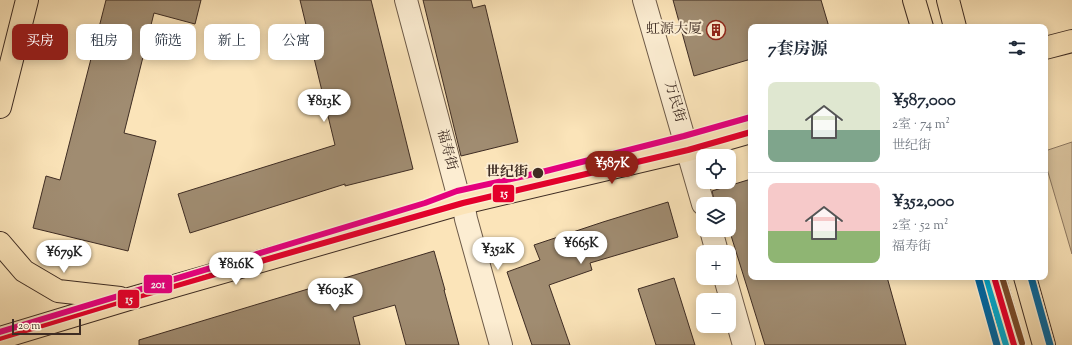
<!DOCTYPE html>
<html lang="zh">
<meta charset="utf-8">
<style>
body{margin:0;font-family:"Sorts Mill Goudy","Noto Serif SC",serif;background:#f2f2f3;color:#1f2937;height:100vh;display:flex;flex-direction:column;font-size:15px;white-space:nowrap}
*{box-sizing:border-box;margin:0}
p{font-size:13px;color:#747a83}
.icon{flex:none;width:22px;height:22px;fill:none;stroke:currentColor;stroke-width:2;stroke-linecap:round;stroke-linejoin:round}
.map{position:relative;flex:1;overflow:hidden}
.panel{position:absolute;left:748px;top:24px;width:300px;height:256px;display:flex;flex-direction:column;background:#fff;border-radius:8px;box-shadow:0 2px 10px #0003}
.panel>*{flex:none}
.hud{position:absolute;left:12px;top:24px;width:380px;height:36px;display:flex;gap:8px}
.controls{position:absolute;left:696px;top:149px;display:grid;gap:8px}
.controls a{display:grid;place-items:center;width:40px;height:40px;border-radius:8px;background:#fff;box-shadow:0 2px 10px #0003;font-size:20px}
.scale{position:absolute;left:12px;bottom:10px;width:69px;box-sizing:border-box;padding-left:4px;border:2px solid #3e2c23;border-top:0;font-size:11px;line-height:14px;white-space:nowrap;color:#3e2c23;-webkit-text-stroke:3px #fcedd2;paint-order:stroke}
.price{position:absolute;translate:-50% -34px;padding:0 9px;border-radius:14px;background:#fff;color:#222;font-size:13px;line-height:26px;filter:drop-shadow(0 1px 2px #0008)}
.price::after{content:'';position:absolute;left:50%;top:24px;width:12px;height:9px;margin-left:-6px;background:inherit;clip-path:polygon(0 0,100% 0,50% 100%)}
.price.current{background:#8f2418;color:#fff}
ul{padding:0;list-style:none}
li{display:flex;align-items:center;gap:12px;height:100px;padding:0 20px}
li+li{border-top:1px solid #e0e1e3}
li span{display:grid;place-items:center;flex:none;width:112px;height:80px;border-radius:8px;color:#555}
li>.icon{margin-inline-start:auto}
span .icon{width:48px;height:48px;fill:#fffc;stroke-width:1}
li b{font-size:17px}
h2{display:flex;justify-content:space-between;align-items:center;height:48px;padding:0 20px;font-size:17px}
.tag{padding:0 14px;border-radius:8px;background:#fff;box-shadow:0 2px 10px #0003;font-size:14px;line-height:36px}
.tag.current{background:#8f2418;color:#fff}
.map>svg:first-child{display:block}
</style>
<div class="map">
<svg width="1072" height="345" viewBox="0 0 1072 345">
<rect width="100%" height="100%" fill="#fbe4b9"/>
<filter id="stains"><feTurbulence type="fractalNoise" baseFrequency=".005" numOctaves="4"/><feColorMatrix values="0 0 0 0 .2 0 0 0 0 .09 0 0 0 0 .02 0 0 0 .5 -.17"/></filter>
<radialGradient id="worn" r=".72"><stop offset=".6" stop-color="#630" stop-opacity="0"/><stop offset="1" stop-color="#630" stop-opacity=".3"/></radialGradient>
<path fill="#dbc5a0" stroke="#8c7862" d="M1072,142V254L1045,162V151Z"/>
<path fill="#a08c71" stroke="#3e2c23" d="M106,0H201L195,24L154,13L124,133L156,141L128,251L33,228L46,176L60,180Z
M300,0H371L413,169L345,186V184L190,233L178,194L335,145Z
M423,0H471L473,8L485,5L518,142L461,156Z
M673,0H821L829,27H751V59L694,76Z
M751,179V277H887L906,345H765L729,229V204H715L712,191Z
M668,202L678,237L590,263L592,270L549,285L570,345H532L507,272L540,260L534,245L603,222Z
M434,251L445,290H444L459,345H406L395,305L353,317L360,345H139V340Z
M674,278L695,345H656L638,289Z"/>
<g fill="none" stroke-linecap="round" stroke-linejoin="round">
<defs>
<path id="minor" d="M406,0L457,191L463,203L466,219L501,345
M644,0L703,204
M711,230L717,252
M725,278L744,345"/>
<path id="major" d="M914,0L922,27
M948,0L955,27
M1045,48L1072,41
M0,107L27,0
M0,243L24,271L58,291L120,298
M994,277L1014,345
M1025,277L1044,345
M0,338L129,299L463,203L688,150L751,132"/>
</defs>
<use href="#minor" stroke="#6d5a48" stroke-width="24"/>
<use href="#major" stroke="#3e2c23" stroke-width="24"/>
<use href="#minor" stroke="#fcedd2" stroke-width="22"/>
<use href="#major" stroke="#fbe4b9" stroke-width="22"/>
<defs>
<path id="bus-1" d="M994,277L1014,345
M0,338L129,299L463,203L688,150L751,132"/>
<path id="bus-2" d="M986,279L1006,345"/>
<path id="bus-3" d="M1002,277L1022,343"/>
</defs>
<use href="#bus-1" stroke="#fcedd2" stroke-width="9"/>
<use href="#bus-2" stroke="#fcedd2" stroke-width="9"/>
<use href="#bus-3" stroke="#fcedd2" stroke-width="9"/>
<use href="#bus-1" stroke="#e4002b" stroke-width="6"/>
<use href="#bus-2" stroke="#00a9ce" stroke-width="6"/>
<use href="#bus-3" stroke="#7a4b2a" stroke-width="6"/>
<defs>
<path id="tram-1" d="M0,332L425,203L457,191L538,173L684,136L751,117"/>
</defs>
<use href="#tram-1" stroke="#fcedd2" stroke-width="9"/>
<use href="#tram-1" stroke="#e5007d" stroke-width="6"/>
<defs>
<path id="metro-1" d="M978,277L997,345
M1031,277L1050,345"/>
</defs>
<use href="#metro-1" stroke="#fcedd2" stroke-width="10"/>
<use href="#metro-1" stroke="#0066a1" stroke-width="7"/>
</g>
<defs>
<symbol id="building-ring" viewBox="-11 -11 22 22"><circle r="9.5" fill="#fcedd2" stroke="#8f2418" stroke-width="1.5"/><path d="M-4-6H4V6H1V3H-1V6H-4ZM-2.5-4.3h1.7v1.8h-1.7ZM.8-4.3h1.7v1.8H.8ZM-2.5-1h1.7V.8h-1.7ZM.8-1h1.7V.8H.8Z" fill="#8f2418"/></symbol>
</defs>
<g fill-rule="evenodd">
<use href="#building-ring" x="705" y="19" width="22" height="22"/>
</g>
<circle fill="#3e2c23" stroke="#fcedd2" stroke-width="1.5" cx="538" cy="173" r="6"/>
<g text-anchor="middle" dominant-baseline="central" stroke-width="4" stroke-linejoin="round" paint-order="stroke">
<g font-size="14" fill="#3e2c23" stroke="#fcedd2" text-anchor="end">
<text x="702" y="30">虹源大厦</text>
</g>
<g font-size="14" fill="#3e2c23" stroke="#fcedd2">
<text transform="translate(674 102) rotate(74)">万民街</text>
<text transform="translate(446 150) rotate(75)">福寿街</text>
</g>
<g font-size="14" font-weight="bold" fill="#3e2c23" stroke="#fcedd2" text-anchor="end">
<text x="528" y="173">世纪街</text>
</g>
</g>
<g stroke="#fcedd2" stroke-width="1.5">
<rect x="492" y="184" width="23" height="19" rx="4" fill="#e4002b"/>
<rect x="143" y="274" width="30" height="20" rx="4" fill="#e5007d"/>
<rect x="117" y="289" width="23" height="20" rx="4" fill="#e4002b"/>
</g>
<g font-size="11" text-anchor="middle" font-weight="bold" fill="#fff">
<text x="504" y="197">15</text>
<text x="158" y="288">201</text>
<text x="129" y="303">15</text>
</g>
<rect width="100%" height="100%" filter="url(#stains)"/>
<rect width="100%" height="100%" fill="url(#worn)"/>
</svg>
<div class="controls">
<a><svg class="icon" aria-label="locate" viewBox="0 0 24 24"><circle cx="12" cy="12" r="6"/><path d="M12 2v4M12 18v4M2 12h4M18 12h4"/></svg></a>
<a><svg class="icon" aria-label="layers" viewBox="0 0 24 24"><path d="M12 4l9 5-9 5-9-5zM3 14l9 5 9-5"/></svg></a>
<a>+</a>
<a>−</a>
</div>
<div class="scale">20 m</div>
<b class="price" style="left:324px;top:123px">¥813K</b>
<b class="price current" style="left:612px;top:185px">¥587K</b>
<b class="price" style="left:581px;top:265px">¥665K</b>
<b class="price" style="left:498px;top:271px">¥352K</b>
<b class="price" style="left:64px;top:274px">¥679K</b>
<b class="price" style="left:236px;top:286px">¥816K</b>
<b class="price" style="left:335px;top:312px">¥603K</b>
<div class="hud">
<a class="tag current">买房</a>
<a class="tag">租房</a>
<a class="tag">筛选</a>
<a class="tag">新上</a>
<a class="tag">公寓</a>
</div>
<section class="panel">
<h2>7套房源<svg class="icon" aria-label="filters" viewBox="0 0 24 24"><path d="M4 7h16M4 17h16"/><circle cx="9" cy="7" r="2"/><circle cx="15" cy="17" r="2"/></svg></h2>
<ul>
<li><span style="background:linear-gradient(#dfe7d0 60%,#7fa58c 0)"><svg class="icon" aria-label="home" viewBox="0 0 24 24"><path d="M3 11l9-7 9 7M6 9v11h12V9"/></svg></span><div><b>¥587,000</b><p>2室 · 74 m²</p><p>世纪街</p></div></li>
<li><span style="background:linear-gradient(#f6c9c9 60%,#8fb573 0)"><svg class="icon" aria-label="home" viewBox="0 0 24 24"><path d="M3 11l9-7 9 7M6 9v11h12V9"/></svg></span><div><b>¥352,000</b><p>2室 · 52 m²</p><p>福寿街</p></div></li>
</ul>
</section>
</div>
